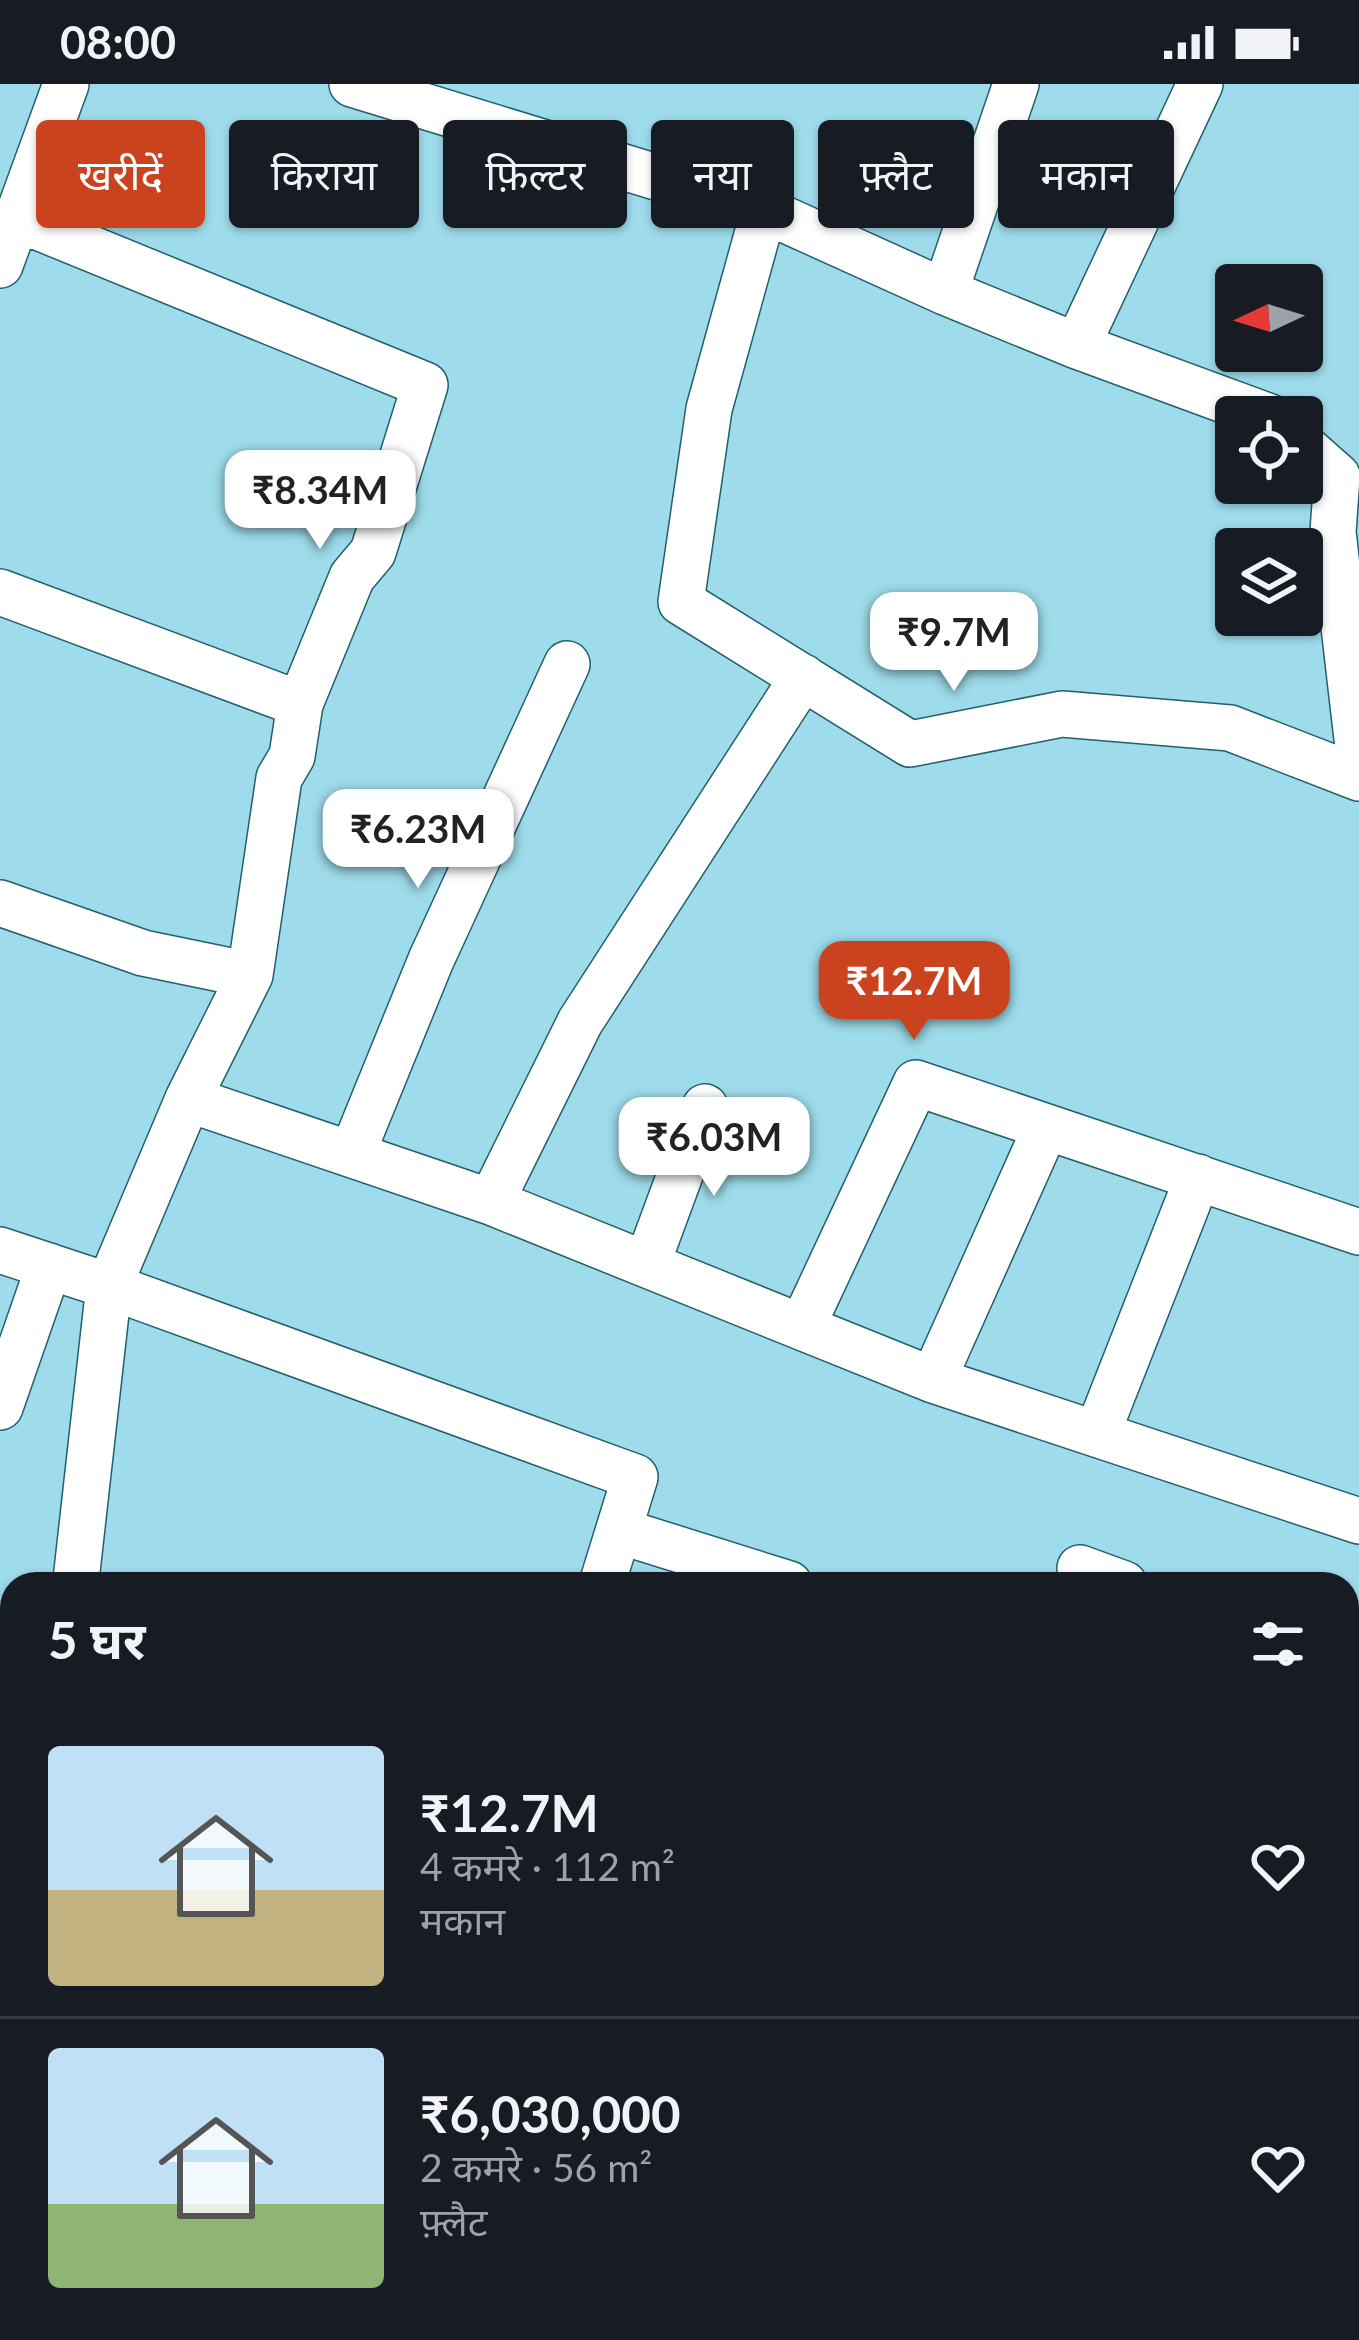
<!DOCTYPE html>
<html lang="hi">
<meta charset="utf-8">
<style>
body{margin:0;font-family:Lato,"Noto Sans Devanagari",sans-serif;background:#20242c;color:#f1f3f6;height:100vh;display:flex;flex-direction:column;font-size:45px;white-space:nowrap}
*{box-sizing:border-box;margin:0}
p{font-size:39px;color:#9ea1a6}
.icon{flex:none;width:66px;height:66px;fill:none;stroke:currentColor;stroke-width:2;stroke-linecap:round;stroke-linejoin:round}
.map{position:relative;flex:1;overflow:hidden}
.drawer{position:absolute;left:0px;top:1488px;width:1359px;height:768px;display:flex;flex-direction:column;background:#171b24;border-radius:36px 36px 0 0;box-shadow:0 3px 9px #0004}
.drawer>*{flex:none}
.hud{position:absolute;left:36px;top:36px;width:1287px;height:108px;display:flex;gap:24px}
.needle{width:78px;rotate:266deg}
.controls{position:absolute;left:1215px;top:180px;display:grid;gap:24px}
.controls a{display:grid;place-items:center;width:108px;height:108px;border-radius:12px;background:#171b24;box-shadow:0 3px 9px #0004;font-size:60px}
.price{position:absolute;translate:-50% -102px;padding:0 27px;border-radius:24px;background:#fff;color:#222;font-size:39px;line-height:78px;filter:drop-shadow(0 3px 6px #0008)}
.price::after{content:'';position:absolute;left:50%;top:72px;width:36px;height:27px;margin-left:-18px;background:inherit;clip-path:polygon(0 0,100% 0,50% 100%)}
.price.selected{background:#cb421e;color:#fff}
ul{padding:0;list-style:none}
li{display:flex;align-items:center;gap:36px;height:300px;padding:0 48px}
li+li{border-top:3px solid #363941}
li span{display:grid;place-items:center;flex:none;width:336px;height:240px;border-radius:12px;color:#555}
li>.icon{margin-inline-start:auto}
span .icon{width:144px;height:144px;fill:#fffc;stroke-width:1}
li b{font-size:51px}
h2{display:flex;justify-content:space-between;align-items:center;height:144px;padding:0 48px;font-size:51px}
.tag{padding:0 42px;border-radius:12px;background:#171b24;box-shadow:0 3px 9px #0004;font-size:42px;line-height:108px}
.tag.selected{background:#cb421e;color:#fff}
.status{display:flex;justify-content:space-between;align-items:center;height:84px;padding:0 60px;background:#171b24;direction:ltr}
.status svg{height:33px;fill:currentColor}
.map>svg:first-child{display:block}
</style>
<div class="status"><b>08:00</b><svg viewBox="0 0 49 12"><path d="M0 12V9h3v3zM5 12V6h3v6zM10 12V3h3v9zM15 12V0h3v12zM26 1h20v11H26zM47 4h2v5h-2z"/></svg></div>
<div class="map">
<svg width="1359" height="2256" viewBox="0 0 1359 2256">
<rect width="100%" height="100%" fill="#9edceb"/>
<g fill="none" stroke-linecap="round" stroke-linejoin="round">
<defs>
<path id="minor" d="M352,0L764,126L945,208L1077,262L1270,333
M764,126L709,325L681,518L910,660L1062,630L1230,644L1359,694
M16,134L425,301L373,468L352,493L300,620L292,672L279,694L250,891L188,1015
M0,181L66,0
M945,208L1016,0
M1077,262L1200,0
M1302,361L1337,392L1333,448L1359,672
M0,508L300,620
M0,819L143,869L250,891
M352,1070L431,876L567,580
M491,1118L580,938L803,593
M0,1166L109,1202L188,1015L491,1118L933,1296L1359,1437
M647,1180L705,1023
M802,1243L916,999L1359,1148
M933,1296L1046,1043
M0,1323L49,1182
M1097,1350L1198,1093
M620,1447L789,1500
M1080,1484L1124,1500
M76,1496L109,1202L635,1393L602,1500
M0,1800L12,1803
M1347,1824L1359,1782
M1347,1990L1359,1995
M0,2080L12,2041
M717,2244L750,2256
M112,2256L118,2244
M345,2256L349,2244
M530,2256L534,2244
M1181,2256L1184,2244"/>
</defs>
<use href="#minor" stroke="#22606d" stroke-width="48"/>
<use href="#minor" stroke="#fff" stroke-width="45"/>
</g>
</svg>
<div class="controls">
<a><svg class="needle" viewBox="-14 -14 28 28"><path d="M0-13l5 13h-10z" fill="#e53935"/><path d="M0 13l5-13h-10z" fill="#9ea1a6"/></svg></a>
<a><svg class="icon" aria-label="locate" viewBox="0 0 24 24"><circle cx="12" cy="12" r="6"/><path d="M12 2v4M12 18v4M2 12h4M18 12h4"/></svg></a>
<a><svg class="icon" aria-label="layers" viewBox="0 0 24 24"><path d="M12 4l9 5-9 5-9-5zM3 14l9 5 9-5"/></svg></a>
</div>
<b class="price" style="left:320px;top:468px">₹8.34M</b>
<b class="price" style="left:954px;top:610px">₹9.7M</b>
<b class="price" style="left:418px;top:807px">₹6.23M</b>
<b class="price selected" style="left:914px;top:959px">₹12.7M</b>
<b class="price" style="left:714px;top:1115px">₹6.03M</b>
<div class="hud">
<a class="tag selected">खरीदें</a>
<a class="tag">किराया</a>
<a class="tag">फ़िल्टर</a>
<a class="tag">नया</a>
<a class="tag">फ़्लैट</a>
<a class="tag">मकान</a>
</div>
<section class="drawer">
<h2>5 घर<svg class="icon" aria-label="filters" viewBox="0 0 24 24"><path d="M4 7h16M4 17h16"/><circle cx="9" cy="7" r="2"/><circle cx="15" cy="17" r="2"/></svg></h2>
<ul>
<li><span style="background:linear-gradient(#bfe0f5 60%,#c2b280 0)"><svg class="icon" aria-label="home" viewBox="0 0 24 24"><path d="M3 11l9-7 9 7M6 9v11h12V9"/></svg></span><div><b>₹12.7M</b><p>4 कमरे · 112 m²</p><p>मकान</p></div><svg class="icon" aria-label="heart" viewBox="0 0 24 24"><path d="M12 20l-8-8c-3-5 5-10 8-4 3-6 11-1 8 4z"/></svg></li>
<li><span style="background:linear-gradient(#bfe0f5 65%,#8fb573 0)"><svg class="icon" aria-label="home" viewBox="0 0 24 24"><path d="M3 11l9-7 9 7M6 9v11h12V9"/></svg></span><div><b>₹6,030,000</b><p>2 कमरे · 56 m²</p><p>फ़्लैट</p></div><svg class="icon" aria-label="heart" viewBox="0 0 24 24"><path d="M12 20l-8-8c-3-5 5-10 8-4 3-6 11-1 8 4z"/></svg></li>
</ul>
</section>
</div>
